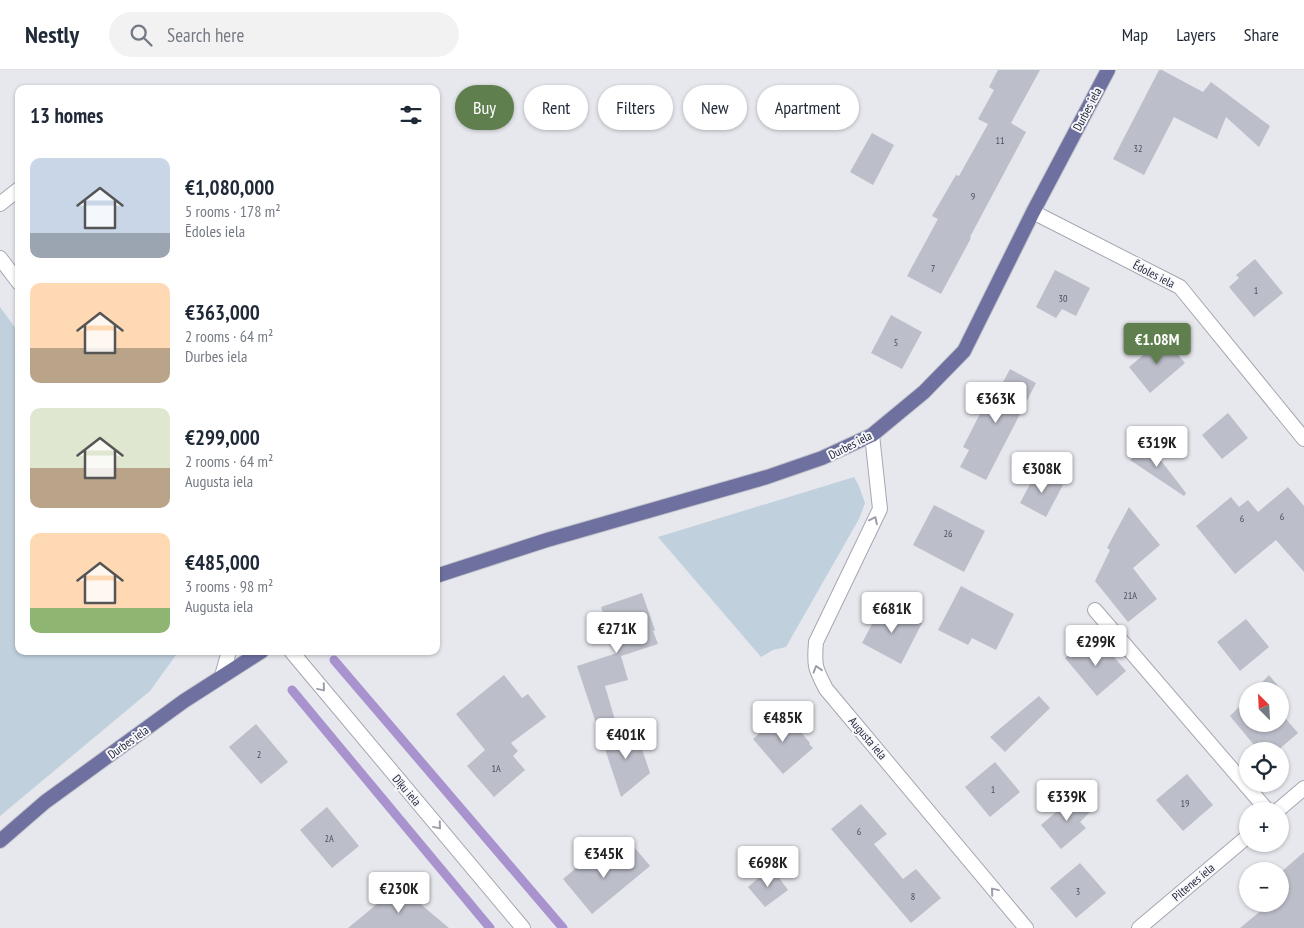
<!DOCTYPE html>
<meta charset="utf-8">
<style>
body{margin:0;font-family:"PT Sans Narrow",sans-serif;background:#f2f2f3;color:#1f2937;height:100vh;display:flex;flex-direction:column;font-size:19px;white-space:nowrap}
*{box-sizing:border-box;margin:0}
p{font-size:16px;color:#747a83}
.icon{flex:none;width:28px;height:28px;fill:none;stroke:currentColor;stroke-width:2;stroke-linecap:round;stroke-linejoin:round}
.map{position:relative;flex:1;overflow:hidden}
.details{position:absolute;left:15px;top:15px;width:425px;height:570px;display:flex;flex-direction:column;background:#fff;border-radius:10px;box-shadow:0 1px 4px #0004}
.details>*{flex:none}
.hud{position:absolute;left:455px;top:15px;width:475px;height:45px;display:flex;gap:10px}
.needle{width:32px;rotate:336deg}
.buttons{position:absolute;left:1239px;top:612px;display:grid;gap:10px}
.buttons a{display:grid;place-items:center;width:50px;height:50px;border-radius:50%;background:#fff;box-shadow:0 1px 4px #0004;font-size:25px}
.price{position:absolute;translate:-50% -42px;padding:0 11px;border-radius:5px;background:#fff;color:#222;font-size:16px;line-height:32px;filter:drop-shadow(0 1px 2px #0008)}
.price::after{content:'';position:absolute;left:50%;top:30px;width:15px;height:11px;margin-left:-8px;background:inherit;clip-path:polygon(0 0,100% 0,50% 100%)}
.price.on{background:#5f7f4e;color:#fff}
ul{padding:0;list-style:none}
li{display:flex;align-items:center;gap:15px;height:125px;padding:0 15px}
li span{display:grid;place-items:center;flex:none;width:140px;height:100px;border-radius:10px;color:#555}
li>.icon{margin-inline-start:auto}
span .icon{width:60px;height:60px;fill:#fffc;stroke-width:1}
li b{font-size:21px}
h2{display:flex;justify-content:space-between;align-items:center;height:60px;padding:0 15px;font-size:21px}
.tag{padding:0 18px;border-radius:22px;background:#fff;box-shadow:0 1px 4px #0004;font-size:18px;line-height:45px}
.tag.on{background:#5f7f4e;color:#fff}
header{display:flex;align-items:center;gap:30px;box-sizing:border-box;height:70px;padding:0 25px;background:#fff;border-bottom:1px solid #e0e1e3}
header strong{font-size:24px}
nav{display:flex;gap:28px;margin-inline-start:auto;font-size:18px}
.search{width:350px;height:45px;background:#f2f2f3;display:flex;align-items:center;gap:12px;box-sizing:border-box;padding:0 18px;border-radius:28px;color:#747a83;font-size:19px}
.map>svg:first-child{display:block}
</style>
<header>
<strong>Nestly</strong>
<div class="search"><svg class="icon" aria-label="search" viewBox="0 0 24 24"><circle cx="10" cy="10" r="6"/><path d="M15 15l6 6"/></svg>Search here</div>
<nav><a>Map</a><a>Layers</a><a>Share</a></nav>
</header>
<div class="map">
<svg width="1304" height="858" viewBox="0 0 1304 858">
<rect width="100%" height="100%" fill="#e6e8ee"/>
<path fill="#c1d0dd" d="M0,237L19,263V581H177L176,585L150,621L0,746Z
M854,407L859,416L865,433L859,449L786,577L773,580L761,587L658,467Z"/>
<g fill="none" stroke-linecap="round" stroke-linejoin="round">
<path stroke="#a993cf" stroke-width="9" d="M334,590L563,858
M292,620L490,858"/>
</g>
<path fill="#bcbec9" d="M998,0H1040L1011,53L1026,62L970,167L971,168L941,224L907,206L938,149L932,146L956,105L959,106L988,54L978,49L994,20L989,17Z
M1159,0H1162L1203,22L1211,12L1270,56L1259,77L1226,47L1217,69L1174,47L1144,105L1113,89Z
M872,63L894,75L873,115L850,102Z
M1255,189L1283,223L1254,247L1229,217L1239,208L1236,205Z
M1055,200L1090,218L1076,246L1062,239L1056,248L1036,237Z
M891,245L922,262L902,299L871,283Z
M1164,268L1185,293L1150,323L1129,297Z
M1010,299L1036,313L986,410L960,397L969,380L963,377L988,328L993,331Z
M1228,343L1248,368L1222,389L1202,365Z
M1149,375L1186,423L1184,426L1130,390Z
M1037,401L1063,415L1046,447L1020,433Z
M1288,417L1304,436V502L1276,470L1235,504L1196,456L1231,427L1239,437L1248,430L1258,442Z
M934,435L985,461L964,502L913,475Z
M1129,437L1160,475L1133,498L1157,529L1128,552L1095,511L1110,480L1107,478Z
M961,516L1014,544L996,580L972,568L968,575L938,560Z
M642,523L655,560L653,561L658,574L621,586L628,610L605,616L617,657L599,662L577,596L617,583L601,537Z
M881,537L894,544L896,540L922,553L901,594L862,573Z
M1246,549L1269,577L1240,601L1217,572Z
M1084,572L1091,580L1101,572L1126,601L1097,626L1065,588Z
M504,605L522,628L528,624L546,647L511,673L518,681L513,686L525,700L494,727L467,696L485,680L456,644Z
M1269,605L1288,628L1280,633V621H1254Z
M1039,626L1050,638L1005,682L990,667Z
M1248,628V654H1280V642L1298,663L1277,681H1259L1230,646Z
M784,642L810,673L809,674L813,678L783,704L753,669Z
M256,654L288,692L261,714L229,677Z
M635,658L650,703L621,727L602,670Z
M995,692L1020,722L990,747L965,717Z
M1187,704L1213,735L1183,761L1156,730Z
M1076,725L1090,742L1080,752L1086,758L1061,779L1041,755Z
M861,734L887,764L874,774L903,809L916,799L941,828L911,853L831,759Z
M327,737L359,776L332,798L300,760Z
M635,778L650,796L592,844L563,809L595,782L609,800Z
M1304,782V858H1240L1269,834H1280V803Z
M1080,793L1106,823L1076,848L1050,818Z
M771,797L788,820L765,837L748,817Z
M399,816L449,858H348Z"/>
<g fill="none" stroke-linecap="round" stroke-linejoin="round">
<defs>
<path id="service" d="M0,134L19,119"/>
<path id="minor" d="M1033,142L1180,217L1304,369
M872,365L880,439L816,572C814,596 815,598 826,619L1026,858
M1095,540L1268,741
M291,581L523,858
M1277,741L1304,718
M1139,858L1248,766"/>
<path id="secondary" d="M0,188L19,213
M222,606L229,581"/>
<path id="primary" d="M436,506L547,470L767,407L822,388L872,365L924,322L964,281L1033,142L1108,0
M0,771L45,732L184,631L262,581"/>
</defs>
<use href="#service" stroke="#a5a6b2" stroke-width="16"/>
<use href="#minor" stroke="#a5a6b2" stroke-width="16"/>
<use href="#secondary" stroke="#a5a8b9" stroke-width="16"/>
<use href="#primary" stroke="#c2c3c9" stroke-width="16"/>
<use href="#service" stroke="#fff" stroke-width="14"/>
<use href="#minor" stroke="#fff" stroke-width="14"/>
<use href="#secondary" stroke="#fff" stroke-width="14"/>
<use href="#primary" stroke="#6e70a0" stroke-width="14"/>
</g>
<defs><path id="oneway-chevron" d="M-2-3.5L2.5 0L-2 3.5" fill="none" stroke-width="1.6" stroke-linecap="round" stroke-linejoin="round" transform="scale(1.25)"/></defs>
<g stroke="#9d9ea9">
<use href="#oneway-chevron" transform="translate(874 450) rotate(-64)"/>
<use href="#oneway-chevron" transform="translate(817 599) rotate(-107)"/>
<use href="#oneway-chevron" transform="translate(322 618) rotate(50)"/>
<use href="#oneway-chevron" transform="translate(438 756) rotate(50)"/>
<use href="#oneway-chevron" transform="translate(994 821) rotate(-130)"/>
</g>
<g text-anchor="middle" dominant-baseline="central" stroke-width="4" stroke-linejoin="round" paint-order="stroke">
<g font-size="10" fill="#4c4d62">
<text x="1000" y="70">11</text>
<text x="1138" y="78">32</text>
<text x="973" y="126">9</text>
<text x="933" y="198">7</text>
<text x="1256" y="220">1</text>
<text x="1063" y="228">30</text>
<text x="896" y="272">5</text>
<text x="1282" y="446">6</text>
<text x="1242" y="448">6</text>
<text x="948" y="463">26</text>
<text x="1130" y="525">21A</text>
<text x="259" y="684">2</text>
<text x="496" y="698">1A</text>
<text x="993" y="719">1</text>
<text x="1185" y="733">19</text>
<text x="859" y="761">6</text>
<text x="329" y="768">2A</text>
<text x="1078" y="821">3</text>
<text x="913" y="826">8</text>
</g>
<g font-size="12" fill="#26273f" stroke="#f7f8fa">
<text transform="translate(1087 39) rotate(-62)">Durbes iela</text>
<text transform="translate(1154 204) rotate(27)">Ēdoles iela</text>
<text transform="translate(850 375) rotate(-27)">Durbes iela</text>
<text transform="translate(868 668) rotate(50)">Augusta iela</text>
<text transform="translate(128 672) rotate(-36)">Durbes iela</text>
<text transform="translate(407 720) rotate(50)">Dīķu iela</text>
<text transform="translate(1193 812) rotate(-40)">Piltenes iela</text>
</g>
</g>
</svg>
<div class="buttons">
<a><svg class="needle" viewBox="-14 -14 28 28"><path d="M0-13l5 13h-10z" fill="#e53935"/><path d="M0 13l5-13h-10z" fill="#747a83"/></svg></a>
<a><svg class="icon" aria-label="locate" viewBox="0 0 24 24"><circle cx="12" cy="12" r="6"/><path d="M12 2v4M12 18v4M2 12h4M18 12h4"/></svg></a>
<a>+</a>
<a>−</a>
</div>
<b class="price on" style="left:1157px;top:295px">€1.08M</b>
<b class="price" style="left:996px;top:354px">€363K</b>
<b class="price" style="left:1157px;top:398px">€319K</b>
<b class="price" style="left:1042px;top:424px">€308K</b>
<b class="price" style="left:892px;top:564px">€681K</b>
<b class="price" style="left:617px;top:584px">€271K</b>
<b class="price" style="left:1096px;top:597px">€299K</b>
<b class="price" style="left:783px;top:673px">€485K</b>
<b class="price" style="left:626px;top:690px">€401K</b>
<b class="price" style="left:1067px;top:752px">€339K</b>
<b class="price" style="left:604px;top:809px">€345K</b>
<b class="price" style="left:768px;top:818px">€698K</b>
<b class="price" style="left:399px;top:844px">€230K</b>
<div class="hud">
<a class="tag on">Buy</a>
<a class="tag">Rent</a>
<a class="tag">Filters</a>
<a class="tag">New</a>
<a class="tag">Apartment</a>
</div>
<section class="details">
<h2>13 homes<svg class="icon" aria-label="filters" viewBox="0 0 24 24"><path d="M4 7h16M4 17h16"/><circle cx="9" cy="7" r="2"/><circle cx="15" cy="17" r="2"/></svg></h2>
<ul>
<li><span style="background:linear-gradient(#c9d6e8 75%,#9aa5b1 0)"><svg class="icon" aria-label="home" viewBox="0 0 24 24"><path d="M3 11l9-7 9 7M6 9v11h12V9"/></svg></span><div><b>€1,080,000</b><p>5 rooms · 178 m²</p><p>Ēdoles iela</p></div></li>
<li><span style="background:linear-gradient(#ffd9b3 65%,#b9a48a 0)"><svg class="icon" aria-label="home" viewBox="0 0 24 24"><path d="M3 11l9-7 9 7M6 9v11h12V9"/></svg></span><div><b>€363,000</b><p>2 rooms · 64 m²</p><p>Durbes iela</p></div></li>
<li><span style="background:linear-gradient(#dfe7d0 60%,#b9a48a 0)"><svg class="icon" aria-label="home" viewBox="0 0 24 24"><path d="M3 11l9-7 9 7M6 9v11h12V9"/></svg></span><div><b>€299,000</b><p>2 rooms · 64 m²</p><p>Augusta iela</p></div></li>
<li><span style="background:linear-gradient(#ffd9b3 75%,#8fb573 0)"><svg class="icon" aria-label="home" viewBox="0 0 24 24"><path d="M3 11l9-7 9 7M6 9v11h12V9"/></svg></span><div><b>€485,000</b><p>3 rooms · 98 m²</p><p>Augusta iela</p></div></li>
</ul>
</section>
</div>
